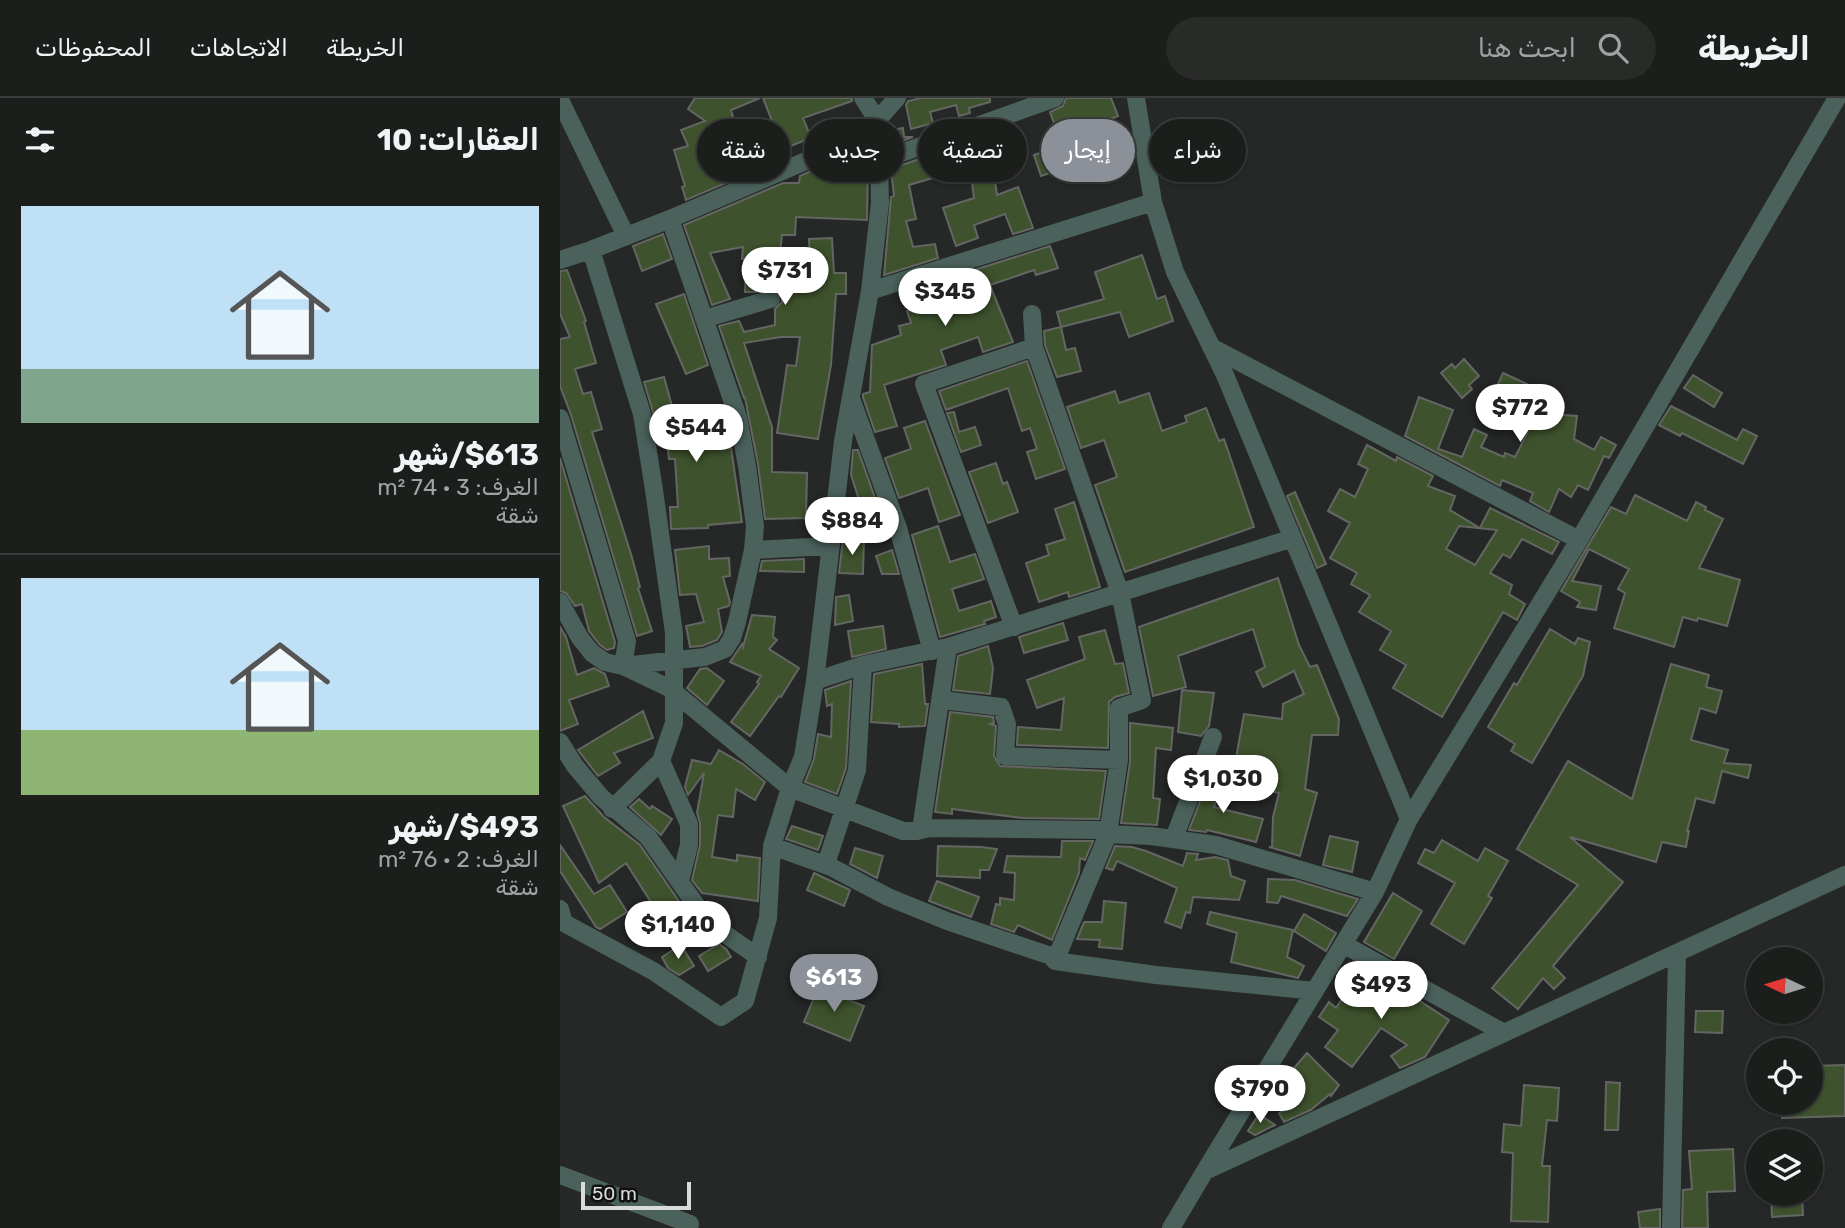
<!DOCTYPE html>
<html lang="ar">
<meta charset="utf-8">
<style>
body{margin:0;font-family:Rubik,"Noto Sans Arabic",sans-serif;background:#292b29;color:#f1f3f6;direction:rtl;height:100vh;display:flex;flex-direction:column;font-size:26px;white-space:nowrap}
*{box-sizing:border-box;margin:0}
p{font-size:23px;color:#a0a2a3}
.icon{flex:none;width:38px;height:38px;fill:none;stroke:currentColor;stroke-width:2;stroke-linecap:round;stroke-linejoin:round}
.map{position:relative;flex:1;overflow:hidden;direction:ltr}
.details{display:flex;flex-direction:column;background:#1c1e1c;width:560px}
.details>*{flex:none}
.banner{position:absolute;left:21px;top:21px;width:665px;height:63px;direction:rtl;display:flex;gap:14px}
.needle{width:46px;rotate:274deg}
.fabs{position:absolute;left:1186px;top:849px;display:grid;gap:14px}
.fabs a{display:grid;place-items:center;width:77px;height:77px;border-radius:50%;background:#1c1e1c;box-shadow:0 2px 5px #0004,0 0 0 2px #3a3c3b;font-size:35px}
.scale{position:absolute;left:21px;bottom:18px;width:110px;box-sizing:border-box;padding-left:7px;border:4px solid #dadcda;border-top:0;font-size:19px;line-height:24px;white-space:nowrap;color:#dadcda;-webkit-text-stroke:5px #0f100f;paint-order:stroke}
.price{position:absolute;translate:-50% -60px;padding:0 16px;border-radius:24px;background:#fff;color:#222;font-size:23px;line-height:46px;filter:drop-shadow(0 2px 4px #0008)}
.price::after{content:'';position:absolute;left:50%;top:42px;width:21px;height:16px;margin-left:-10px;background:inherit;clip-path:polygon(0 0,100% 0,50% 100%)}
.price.current{background:#8c9099;color:#fff}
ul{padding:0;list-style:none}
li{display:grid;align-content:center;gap:14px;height:371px;padding:0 21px}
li+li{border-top:2px solid #3a3c3b}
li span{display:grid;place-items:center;height:217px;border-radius:0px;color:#555}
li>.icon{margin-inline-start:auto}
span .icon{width:126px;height:126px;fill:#fffc;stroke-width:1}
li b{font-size:30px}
h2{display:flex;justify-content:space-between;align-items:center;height:84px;padding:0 21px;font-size:30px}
.chip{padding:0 24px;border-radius:32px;background:#1c1e1c;box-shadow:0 2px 5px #0004,0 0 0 2px #3a3c3b;font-size:24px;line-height:63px}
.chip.current{background:#8c9099;color:#fff}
header{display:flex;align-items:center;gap:42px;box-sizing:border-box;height:98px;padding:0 35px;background:#1c1e1c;border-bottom:2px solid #3a3c3b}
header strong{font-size:33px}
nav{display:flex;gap:38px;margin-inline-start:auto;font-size:24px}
.search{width:490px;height:63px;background:#292b29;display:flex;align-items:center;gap:18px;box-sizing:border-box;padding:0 24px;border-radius:38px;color:#a0a2a3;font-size:26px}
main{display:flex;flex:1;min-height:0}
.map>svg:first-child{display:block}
</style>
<header>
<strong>الخريطة</strong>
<div class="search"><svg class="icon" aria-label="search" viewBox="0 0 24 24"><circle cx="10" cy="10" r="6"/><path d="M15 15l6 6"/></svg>ابحث هنا</div>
<nav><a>الخريطة</a><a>الاتجاهات</a><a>المحفوظات</a></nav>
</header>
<main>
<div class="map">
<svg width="1285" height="1130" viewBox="0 0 1285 1130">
<rect width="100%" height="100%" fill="#252826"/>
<path fill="#3e532d" stroke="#646663" stroke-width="2" fill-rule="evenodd" d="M135,0H200L171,12L187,66L191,64L194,73L126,102L122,89L125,88L114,52L128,48L121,32L145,23L128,11Z
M203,0H292V3L243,20L251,40L223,51Z
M361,0H430V4L409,10L410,15L399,18L396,7L370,14L373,25L351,31L346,7L348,3Z
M506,0H551L558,18L548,22L558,53L481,78L474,57L502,48L490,14L503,8Z
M343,30L344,39H353L328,48L327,33Z
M429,36L430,63H432L437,97L458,89L473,130L453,136L445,116L414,127L418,140L396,148L383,110L414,100L410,69L349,87L356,121L346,123L353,149L375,146L378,160L324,177L331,99L334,98L331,71Z
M294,55H306L308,64L307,122L236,119L235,137H222L217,182L251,184L249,141L272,140L274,175H286V196H276L271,267L258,341L217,335L227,267L236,268L240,239H221L184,245L212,329V374L247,375L246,420L205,421L198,366L185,300H184L159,228L179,223L184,234L215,227V211L222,204V198L218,192L213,190L195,194H185L186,161H182L183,149L150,155L170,201L152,207L124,127L223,85H239L240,78L251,73L286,75V58Z
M103,136L112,161L82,173L73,148Z
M490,148L498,170L476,177L474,172L430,187L453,244L423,254L418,239L381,252L386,267L324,287L337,328L315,334L303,299V296L310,294L312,247L341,237L339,228L351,225L347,213L351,212L344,194L372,186L376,197L409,186L405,175Z
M582,157L597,201L605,198L613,223L569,239L560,214L501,229L497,214L544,201L535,174Z
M7,172L26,223L24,224L36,265L15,271L23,296L31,294L42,331L32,334L71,456L80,489L78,490L92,533L77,538L11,317L0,288V241L10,239L0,216V173Z
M124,196L148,267L126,276L96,206Z
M501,229L506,252L515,250L521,273L497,279L485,247L484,233Z
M904,261L919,278L909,287L912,291L902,300L881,275L892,266L895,270Z
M467,263L505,371L476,381L467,354L477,351L470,330L462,333L448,290L386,312L379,293Z
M943,275L967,286L966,289L997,301L991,316L1017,318L1014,341L1034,352L1041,339L1056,347L1049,360L1044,358L1028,392L1018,387L1011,399L999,391L989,414L970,403L973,395L942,382L940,388L845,338L859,299L893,312L878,351L902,359L914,331L927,337L921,349L944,359L945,355L955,359L968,334L925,314Z
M1133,277L1162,295L1154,309L1124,290Z
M104,279L115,319L152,313L156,338L169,336L182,424L148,427V430L111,431L110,409H118L115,361H109L107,346L98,347L93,314L84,284Z
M555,293L559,305L589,295L602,333L627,324L625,318L646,310L659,343L664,341L694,429L565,474L535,387L557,379L544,342L521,350L507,309Z
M1111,308L1177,342L1183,331L1197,338L1183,366L1122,335L1120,338L1099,327Z
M394,314L399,334L415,329L421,347L401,354L387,315Z
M365,323L400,417L379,424L368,390L339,400L325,360L351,351L344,330Z
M807,347L836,363L837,359L873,378L868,388L895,398L890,412L920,430L930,410L999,444L992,456L962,441L950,460L943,456L930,475L952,487L949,496L965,506L957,522L943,514L882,619L833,590L846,567L820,552L831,533L799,514L810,497L791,486L797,475L770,460L790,425L768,413L780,391L795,399L808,371L798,366ZM899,428L937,432L915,467L886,451Z
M293,352H298L325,428L309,433L291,377Z
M0,360L55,544L54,550L47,552L40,547L29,533L22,506L15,508L6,495L0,493Z
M436,365L443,386L447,384L458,414L428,425L409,374Z
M735,394L766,466L757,470L727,398Z
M1075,397L1127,423L1136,404L1146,409L1145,412L1163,421L1139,470L1180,482L1167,528L1138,520L1137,523L1123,519L1114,549L1054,530L1065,495L1058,491L1069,471L1029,451L1012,483L1041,488L1036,512L1017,509L1020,504L1001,493L1051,409L1066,416Z
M514,404L540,489L509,499L508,494L479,504L466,465L489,457L486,447L505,441L495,411Z
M378,428L390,464L415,456L424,481L392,491L399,513L431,503L436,519L424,523L425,526L380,539L352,437Z
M283,441H304L303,476L279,475Z
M149,448V461L169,460L170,478L163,479L170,504L169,508L158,511L162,534L157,542L142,548L130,549L126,528L144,524L136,496L120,497L115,452Z
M332,452L339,476H322L316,458Z
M244,461V474L200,473L202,463Z
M718,480L739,547L750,569L757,567L779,621L778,637H752L745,691L757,695L740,758L709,749H712L713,719L719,695L700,692L704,664L676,660L684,616L722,621L723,606L744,596L734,573L703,589L696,574L705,569L693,531L618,558L626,589L593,598L579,529Z
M289,497L293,523L275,527L276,499Z
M192,517L215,519L213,539L217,542L209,551L239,570L221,599L219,598L190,638L171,624L199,586L197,584L201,578L170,564L182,546L183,549Z
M503,525L508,542L464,555L459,539Z
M323,528L326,551L292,559L288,533Z
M0,529L6,539L17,577L34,570L45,576L49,588L9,602L18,626L0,633Z
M990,531L1015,546L1018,540L1030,544L1023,578L972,665L951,653L955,646L928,629L954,585L957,587Z
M545,532L555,566L563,565L569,595L555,599L549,604L548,650L457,647L458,629L501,632L504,600L477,610L467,582L525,561L519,539Z
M428,548L433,570L430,596L393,592L398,558Z
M362,566L365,606H368L365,628L339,629V626L311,624L314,576Z
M1111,566L1149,577L1146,589L1162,593L1156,615L1140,610L1131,642L1168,652L1164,665L1191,667L1188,680L1162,673L1154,705L1136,700L1127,733H1129L1126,749L1102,744L1096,764L1010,739L1063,784L993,868L1005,880L994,891L983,880L958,911L932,890L1018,787L957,751L1008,663L1072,701Z
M147,570L164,583L147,607L127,590L140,571Z
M291,583L286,670L277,696L245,684L254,661L258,636L271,639L272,606L267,608L265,592Z
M622,592L654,595L649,628L641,638L618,634Z
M83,613L93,640L54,655L60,665L38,678L18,652Z
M390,614L433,619L434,625L430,626L436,628L434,658L440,668L546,673L539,721L462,720L392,711V716L375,714Z
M570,625L613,630L611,652L596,650L593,700L600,701L597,727L561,725L570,664Z
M159,652L183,666L205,684L195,702L176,691L173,719L158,717L152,759L177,763V757L200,760L198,803L142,795L132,782L140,747V725L137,715L144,675L128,697L125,689L132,662L151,666Z
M652,672L665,677L654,709L703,721L696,744L647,732L646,734L629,732Z
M25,698L44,719L80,747L123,809L96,823V826L80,829L77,813L94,809L66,765L39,785L3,708Z
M79,701L90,711L92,708L112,721L101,737L70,709Z
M232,728L263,738L258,752L226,741Z
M770,738L798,744L792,774L763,767Z
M882,742L918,763L925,750L948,763L928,798L932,800L904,846L871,826L895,785L858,765L865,751L874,755Z
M502,743H533L525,762L520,760L519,775L492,842L458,827L454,834L431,826L436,806L440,807V800L454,802L455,775L444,774L447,758L501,759Z
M0,747L34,796L50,787L67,814L40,831L36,829L0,773Z
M378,748L421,749L437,751L429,772H420V780L377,778Z
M555,748L572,749L586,753L623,768L627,755L638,756L636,762L655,759L668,762L671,778L685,783L679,802L633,799L630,815L626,814L621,830L605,824L617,790L557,763L553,772L546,770Z
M295,750L323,758L317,780L290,766Z
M254,775L290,792L284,808L247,792Z
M708,781L735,782L798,801L787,818L721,798L718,805L707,804Z
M377,783L419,799L411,819L369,803Z
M833,795L862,813L834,861L804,844Z
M544,803L566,805L562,851L539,849L540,842L517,841L524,824H542Z
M650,814L733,832L727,859L744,868L738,880L671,864L677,835L647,826Z
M744,816L776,835L766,853L734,833Z
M159,846L166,851L171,859L148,873L139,858Z
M121,847L134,868L119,877L108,870L102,859Z
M802,870L849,896L889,922L865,959L840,970L831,958L847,947L821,930L792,969L765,949L778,932L759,919L769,904L776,910Z
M258,890L304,908L290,943L244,924Z
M1136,913H1163L1162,935L1135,934Z
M747,955L779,987L771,998L770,996L751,1012L724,1024L719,1015L738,1002L723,984L736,972L734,970Z
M1285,967V1018L1222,1020V1004H1251V968Z
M1046,984L1060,985L1058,1032H1045Z
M964,987L999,990L997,1023L987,1022L982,1068H990L988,1124L951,1123L953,1055L942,1054L944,1026L961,1028Z
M699,1016L715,1027L695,1037L688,1033Z
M1173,1051L1175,1093L1147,1094L1148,1130H1122L1123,1092L1132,1091L1129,1053Z
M1211,1096H1242L1243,1117L1212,1119Z
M1100,1111V1130H1080L1078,1114Z"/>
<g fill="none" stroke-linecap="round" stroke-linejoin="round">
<path stroke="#4a615c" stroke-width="18" d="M576,0L593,104L615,174L665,277L849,721
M0,2L66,138
M319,63L495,0
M31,152L82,316L94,392L114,535V625L101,663L129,726V747L120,783
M0,162L31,152L110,121L302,39L337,0
M310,193L593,104
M472,216L474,249L560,495L582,602L559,610V662L548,736L495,863
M144,221L211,201
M651,249L1019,442
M292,303L338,430L372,553
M0,320L67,543L63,568L145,559L165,551L172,540L177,524L193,452L195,428L187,368L178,319L110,121
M193,452L271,448
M0,504L20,540L32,555L45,564L63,568L109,590L230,690L343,733H357L370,730L539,732L548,736L591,738L656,747L815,794
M454,529L364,286L474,249
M255,583L303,567L388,549L733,440
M382,602L441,609L447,626L445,658L559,662
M0,644L15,668L41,699L88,739L148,824L198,859
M52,711L101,663
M361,732L388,549
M614,740L653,639
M212,748L271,769L328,799L387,823L491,858L495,863L596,877L755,893
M266,766L297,672L303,567
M0,811L4,825L93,873L161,919L185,903L208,820L212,748L230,690L243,659L255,583L283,343L310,193L320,105L319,63L314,38L317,22L303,0
M783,846L944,935L1285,777
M944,935L645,1073L815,794L849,721L1019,442L1277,0
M0,1077L130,1126
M611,1130L645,1073
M1111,1130L1117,855"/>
</g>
</svg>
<div class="fabs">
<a><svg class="needle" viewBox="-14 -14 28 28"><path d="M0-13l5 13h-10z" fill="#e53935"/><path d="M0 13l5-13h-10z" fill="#a0a2a3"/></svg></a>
<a><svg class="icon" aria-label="locate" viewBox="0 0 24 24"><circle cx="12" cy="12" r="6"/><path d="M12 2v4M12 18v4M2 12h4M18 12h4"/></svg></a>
<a><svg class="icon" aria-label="layers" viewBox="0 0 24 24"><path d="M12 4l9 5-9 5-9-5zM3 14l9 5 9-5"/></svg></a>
</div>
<div class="scale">50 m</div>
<b class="price" style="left:225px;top:209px">$731</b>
<b class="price" style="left:385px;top:230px">$345</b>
<b class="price" style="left:960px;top:346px">$772</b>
<b class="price" style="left:136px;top:366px">$544</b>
<b class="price" style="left:292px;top:459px">$884</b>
<b class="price" style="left:663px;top:717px">$1,030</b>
<b class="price" style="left:118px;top:863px">$1,140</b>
<b class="price current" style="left:274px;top:916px">$613</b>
<b class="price" style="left:821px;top:923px">$493</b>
<b class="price" style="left:700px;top:1027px">$790</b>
<div class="banner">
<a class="chip">شراء</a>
<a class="chip current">إيجار</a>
<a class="chip">تصفية</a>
<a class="chip">جديد</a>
<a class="chip">شقة</a>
</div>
</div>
<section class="details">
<h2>العقارات: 10<svg class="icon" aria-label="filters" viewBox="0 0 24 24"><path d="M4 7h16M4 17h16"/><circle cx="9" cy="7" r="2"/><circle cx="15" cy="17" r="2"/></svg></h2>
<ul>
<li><span style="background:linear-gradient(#bfe0f5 75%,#7fa58c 0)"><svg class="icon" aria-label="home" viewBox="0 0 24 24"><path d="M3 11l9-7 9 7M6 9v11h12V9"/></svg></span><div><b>$613/شهر</b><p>الغرف: 3 · 74 m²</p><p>شقة</p></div></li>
<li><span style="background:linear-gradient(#bfe0f5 70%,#8fb573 0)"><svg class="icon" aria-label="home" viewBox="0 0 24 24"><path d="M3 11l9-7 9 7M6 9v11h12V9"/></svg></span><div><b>$493/شهر</b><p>الغرف: 2 · 76 m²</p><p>شقة</p></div></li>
</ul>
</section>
</main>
